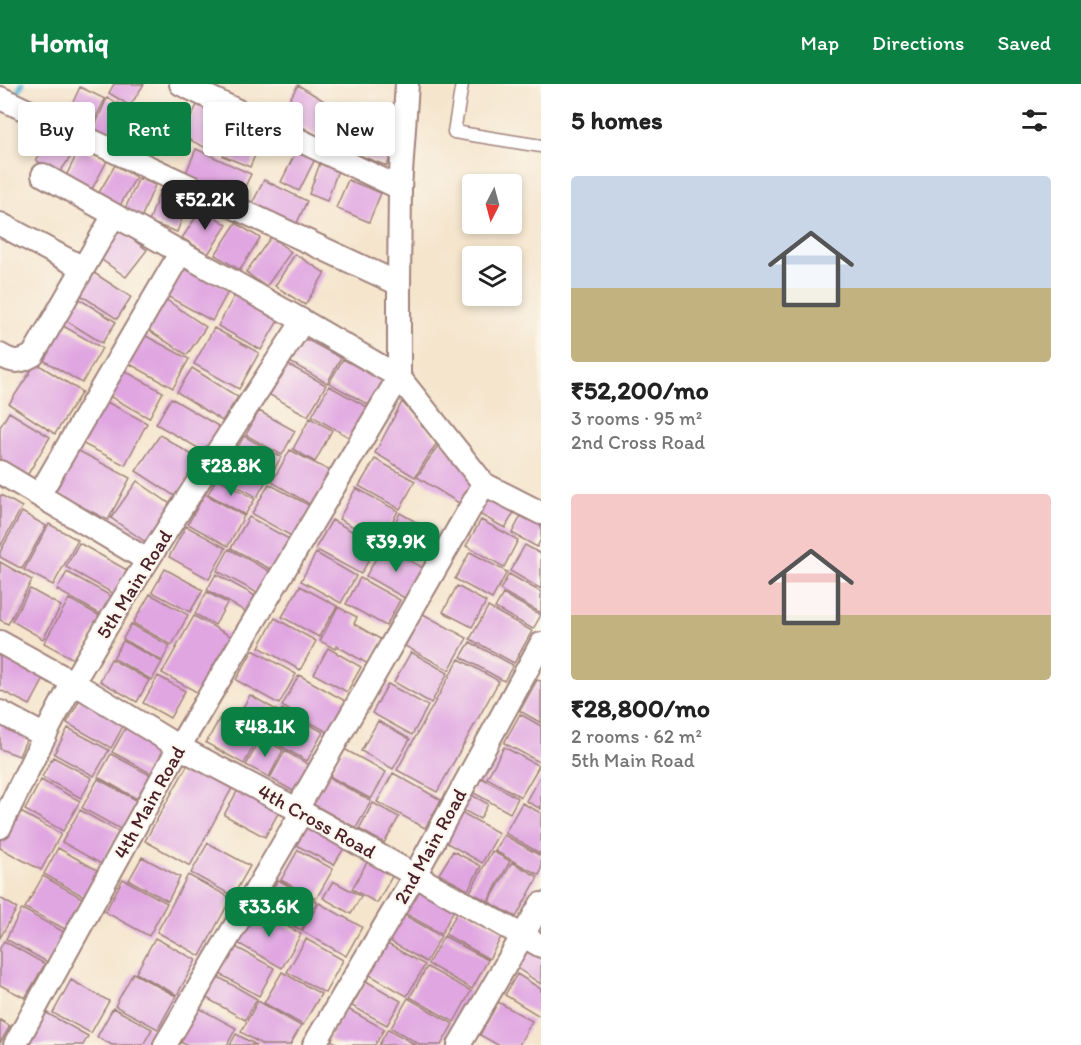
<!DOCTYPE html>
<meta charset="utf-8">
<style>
body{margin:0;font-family:Itim,sans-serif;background:#f2f2f2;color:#222;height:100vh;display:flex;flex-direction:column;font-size:22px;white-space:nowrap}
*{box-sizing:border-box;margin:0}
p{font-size:20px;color:#767676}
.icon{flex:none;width:33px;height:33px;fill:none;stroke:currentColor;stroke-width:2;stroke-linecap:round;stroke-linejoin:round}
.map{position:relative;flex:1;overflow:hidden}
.panel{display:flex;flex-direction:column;background:#fff;width:540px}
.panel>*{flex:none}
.banner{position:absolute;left:18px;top:18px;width:432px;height:54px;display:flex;gap:12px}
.needle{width:39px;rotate:186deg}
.tools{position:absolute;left:462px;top:90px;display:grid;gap:12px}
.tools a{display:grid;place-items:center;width:60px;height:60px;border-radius:6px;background:#fff;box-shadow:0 3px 9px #0003;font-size:30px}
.price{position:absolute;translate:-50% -51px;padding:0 14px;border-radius:12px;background:#0b8043;color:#fff;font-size:20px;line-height:39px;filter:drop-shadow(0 2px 3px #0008)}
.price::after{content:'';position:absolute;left:50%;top:36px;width:18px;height:14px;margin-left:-9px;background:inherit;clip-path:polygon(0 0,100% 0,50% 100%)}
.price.on{background:#222;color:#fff}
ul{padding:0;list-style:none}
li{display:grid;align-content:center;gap:12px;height:318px;padding:0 30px}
li span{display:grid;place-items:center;height:186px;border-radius:6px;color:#555}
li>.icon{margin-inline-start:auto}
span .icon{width:108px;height:108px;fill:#fffc;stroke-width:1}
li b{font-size:26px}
h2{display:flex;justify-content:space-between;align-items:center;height:72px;padding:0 30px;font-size:26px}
.tag{padding:0 21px;border-radius:6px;background:#fff;box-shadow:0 3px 9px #0003;font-size:21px;line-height:54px}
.tag.on{background:#0b8043;color:#fff}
header{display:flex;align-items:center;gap:36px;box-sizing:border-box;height:84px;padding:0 30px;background:#0b8043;color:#fff}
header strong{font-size:28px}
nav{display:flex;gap:33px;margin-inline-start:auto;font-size:21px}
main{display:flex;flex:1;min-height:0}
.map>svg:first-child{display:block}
</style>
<header>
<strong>Homiq</strong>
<nav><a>Map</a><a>Directions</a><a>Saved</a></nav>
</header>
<main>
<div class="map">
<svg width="541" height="961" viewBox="0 0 541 961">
<rect width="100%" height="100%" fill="#fbf7ec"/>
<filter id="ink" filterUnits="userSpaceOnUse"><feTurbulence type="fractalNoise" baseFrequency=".0167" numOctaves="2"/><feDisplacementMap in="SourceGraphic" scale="12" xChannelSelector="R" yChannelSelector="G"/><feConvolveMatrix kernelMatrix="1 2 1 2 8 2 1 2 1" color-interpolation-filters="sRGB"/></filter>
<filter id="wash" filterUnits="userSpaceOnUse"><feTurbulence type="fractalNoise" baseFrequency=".008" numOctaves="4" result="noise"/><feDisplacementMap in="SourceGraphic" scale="24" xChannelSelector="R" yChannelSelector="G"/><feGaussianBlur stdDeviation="1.35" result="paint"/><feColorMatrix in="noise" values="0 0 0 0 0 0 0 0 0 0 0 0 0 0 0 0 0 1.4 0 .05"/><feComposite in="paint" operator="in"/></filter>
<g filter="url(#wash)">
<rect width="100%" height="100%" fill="#f5e5cd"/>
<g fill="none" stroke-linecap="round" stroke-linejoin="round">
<path stroke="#57b3d5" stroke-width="6" d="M12,14L17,10L22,0"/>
</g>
<g id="blocks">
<path fill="#e0a6e1" d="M114,0H144L130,22L109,9Z
M298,1L339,26L322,55L281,30Z
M80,3L105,15L91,44L66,33Z
M107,14L126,23L111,57L92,49Z
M198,19L228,33L212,67L182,52Z
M358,25L402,42L387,82L343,65Z
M237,39L264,50L250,83L223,72Z
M58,44L80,59L58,91L36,76Z
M80,64L107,77L91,107L65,94Z
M196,65L251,90L239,115L185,91Z
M297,66L315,75L299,107L281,98Z
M320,79L338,86L327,117L309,110Z
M115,81L136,93L118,125L97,112Z
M139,94L155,101L141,134L124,127Z
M264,96L307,117L295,143L251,122Z
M348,96L381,109L369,138L336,124Z
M160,106L189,116L177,148L149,138Z
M202,124L227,141L208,170L182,154Z
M236,139L260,154L240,186L215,171Z
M116,143L147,166L126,193L95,171Z
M271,153L291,168L266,203L246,188Z
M295,170L325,189L305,221L275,202Z
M184,181L229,206L212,237L167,212Z
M91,187L131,213L117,235L76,208Z
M236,209L280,233L261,266L218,242Z
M76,213L116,238L102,259L62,234Z
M165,215L206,243L187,271L145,244Z
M58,239L102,264L82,299L38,273Z
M214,244L259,269L239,305L194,280Z
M144,251L189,275L173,304L128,279Z
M304,254L341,274L327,299L290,278Z
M343,275L383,297L369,321L329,299Z
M36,279L82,308L55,350L9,320Z
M287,280L326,301L308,332L270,311Z
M192,284L238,313L222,337L177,308Z
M121,285L163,308L149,334L107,311Z
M329,302L369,324L352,355L312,332Z
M171,314L220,343L205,368L156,340Z
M103,316L147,339L125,381L81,359Z
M402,318L438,357L415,393L375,369Z
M259,327L295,347L282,371L246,351Z
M9,328L50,353L25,395L0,380V343Z
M310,334L332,346L315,378L293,365Z
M160,351L200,376L176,413L136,387Z
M244,352L281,373L269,395L232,374Z
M441,357L479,397L462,421L417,393Z
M77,366L130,394L108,436L55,409Z
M290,366L332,388L313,422L272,398Z
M375,375L415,397L400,425L359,402Z
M232,376L267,395L257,413L222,394Z
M217,394L255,415L245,431L208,410Z
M137,397L176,424L150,461L111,434Z
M269,400L312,423L295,454L252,430Z
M356,404L398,427L381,458L339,435Z
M491,408L517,423L505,444L479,430Z
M205,410L244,432L228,462L188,440Z
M1,411L22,423L0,463V413Z
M22,428L46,442L22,485L0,473V468Z
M400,429L434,448L418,476L385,457Z
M522,430L541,441V455L537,463L512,449Z
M249,433L291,456L274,487L231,464Z
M332,436L377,461L361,490L315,465Z
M481,436L518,456L504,483L466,462Z
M49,440L78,456L53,501L24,486Z
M186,442L226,464L209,495L169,473Z
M79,459L127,486L114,510L66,483Z
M525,461L541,470V505L510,487Z
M383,462L425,485L408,516L366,492Z
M229,465L271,488L259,510L217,487Z
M470,468L507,488L492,515L455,495Z
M316,469L356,492L341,519L301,497Z
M0,478L32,496L8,540L0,536Z
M165,485L203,506L190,528L152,508Z
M67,488L113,513L102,531L57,506Z
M216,490L259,514L250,530L207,506Z
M509,490L541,508V529L500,506Z
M360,494L400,516L386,542L346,520Z
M300,502L337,522L319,553L282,533Z
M457,502L486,518L472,543L443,528Z
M30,505L61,522L43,555L12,537Z
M207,508L227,519L215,541L195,530Z
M150,510L188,531L172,561L133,539Z
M503,510L541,531L533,545L495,524Z
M69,515L102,533L77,577L44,559Z
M338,523L357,533L354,540L382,556L368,580L337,562L335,565L320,557Z
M488,523L532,547L514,579L470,555Z
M423,530L467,554L449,586L405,562Z
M194,532L236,555L204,612L162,589Z
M275,534L316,557L300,586L259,563Z
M131,540L170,562L162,577L123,555Z
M123,557L162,578L152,596L113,574Z
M470,558L513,581L504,597L461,573Z
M328,564L361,583L347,608L314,590Z
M253,566L296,590L279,620L236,596Z
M411,568L448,589L431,619L394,598Z
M0,571L47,589L30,621L0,606Z
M111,575L149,596L137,618L100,597Z
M459,575L499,597L437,708L397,686Z
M299,591L347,618L329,649L282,622Z
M158,592L185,607L170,634L143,619Z
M537,596L541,597V639L520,627Z
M388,600L428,622L412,651L372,629Z
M250,611L278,627L264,651L236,636Z
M82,612L126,637L111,664L67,639Z
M282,625L323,648L307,677L266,654Z
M520,630L541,642V679L504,659Z
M221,632L259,652L244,680L206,659Z
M0,637L29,649L19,672L0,665Z
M378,637L410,655L393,685L361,667Z
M129,638L171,661L154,691L112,668Z
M68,644L109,666L94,692L54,670Z
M261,654L283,666L269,693L246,681Z
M504,663L539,682L521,713L487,694Z
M344,665L386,688L371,715L329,692Z
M285,667L310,681L295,708L270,694Z
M111,670L150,691L137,715L98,693Z
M53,673L92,694L81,714L42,693Z
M188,680L232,704L190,782L145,757Z
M393,689L441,716L425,744L377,718Z
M541,691V725L526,717Z
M326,692L371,717L356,744L311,719Z
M480,693L518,714L510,729L472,708Z
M98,695L138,717L122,746L82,724Z
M41,696L80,717L63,747L25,726Z
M240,702L281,724L265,753L224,731Z
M468,709L488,720L480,735L459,724Z
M373,719L399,733L384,759L359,745Z
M522,719L541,729V770L505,749Z
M17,726L61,750L41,786L0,764V757Z
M80,726L119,748L101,780L62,758Z
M457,726L499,749L482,779L440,755Z
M307,737L347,759L334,781L294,760Z
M504,751L541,772V787L539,791L495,767Z
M208,759L250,782L233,812L191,789Z
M58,764L99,787L85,813L44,790Z
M298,766L333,785L316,815L281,796Z
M453,767L481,782L468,806L439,790Z
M492,767L510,777L488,817L470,808Z
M142,773L180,793L168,817L129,796Z
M370,773L395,787L377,819L352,805Z
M512,778L538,793L516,833L489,818Z
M188,791L231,814L200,872L157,848Z
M43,792L82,814L65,845L25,824Z
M123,795L167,819L149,852L105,828Z
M278,796L317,818L301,846L261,824Z
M333,797L361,812L351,830L323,814Z
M419,799L457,820L441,850L403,828Z
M0,814L17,824L0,854Z
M319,819L362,843L346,872L302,847Z
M255,824L301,850L282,884L236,858Z
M460,824L504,848L489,875L445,850Z
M22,825L64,848L47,878L6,855Z
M401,829L441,852L426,878L386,855Z
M444,852L488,876L472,905L428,880Z
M155,854L196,876L177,911L136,889Z
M306,855L343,876L325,909L287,888Z
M4,857L45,880L25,914L0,901V864Z
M384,858L425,881L407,912L366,889Z
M234,862L274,884L259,912L218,889Z
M530,863L541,869V900L517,884Z
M427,883L471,907L454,938L410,913Z
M282,888L321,910L303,941L264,919Z
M133,889L176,912L158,945L115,922Z
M517,890L541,905V933L505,911Z
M215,891L257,915L245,936L203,912Z
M71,896L109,917L91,949L53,929Z
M366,897L401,917L387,941L352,922Z
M408,914L453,940L441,961H421L391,944Z
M258,917L301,942L290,961H263L241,948Z
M498,918L532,937L519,961H498L480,951Z
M197,923L236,944L227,961H186L179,957Z
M113,924L152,945L143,961H112L97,953Z
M346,924L384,945L375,961H340L329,955Z
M45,928L88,952L83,961H27Z
M0,936L10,942L0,959Z
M388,945L416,961H379Z
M236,950L256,961H230Z"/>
</g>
</g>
<g filter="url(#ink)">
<use href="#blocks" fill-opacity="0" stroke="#a0827c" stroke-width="1.5"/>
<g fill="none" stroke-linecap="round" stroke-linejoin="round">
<defs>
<path id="service" d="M462,0L454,48L541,62"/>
<path id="minor" d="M181,0L400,104
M0,14L399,200
M43,91L303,237L399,293L484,400L541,429
M0,140L83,184
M0,271C14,279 19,279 33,271L114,131
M399,293V200L400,104L407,0
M0,388L147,476
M39,411L181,168
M0,558L74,599L179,663L302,728L541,862
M0,628L45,652
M297,725L484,400
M0,743C24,694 47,644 74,597C146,474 226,356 303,237
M15,961L179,663L399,293
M165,961L302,728
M314,961L415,791L541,560
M459,961L541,820"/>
</defs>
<use href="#service" stroke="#a0827c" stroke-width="15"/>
<use href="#minor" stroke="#a0827c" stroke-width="26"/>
<use href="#service" stroke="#fff" stroke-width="12"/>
<use href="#minor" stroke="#fff" stroke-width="22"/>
</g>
</g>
<g text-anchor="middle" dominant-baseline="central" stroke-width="4.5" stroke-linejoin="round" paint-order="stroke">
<g font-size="20" fill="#4a1f2b" stroke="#fbf7ec">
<text transform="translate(134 500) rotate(-58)">5th Main Road</text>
<text transform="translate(149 718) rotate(-61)">4th Main Road</text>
<text transform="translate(317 737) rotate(29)">4th Cross Road</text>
<text transform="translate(430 762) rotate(-61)">2nd Main Road</text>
</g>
</g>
</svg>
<div class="tools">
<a><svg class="needle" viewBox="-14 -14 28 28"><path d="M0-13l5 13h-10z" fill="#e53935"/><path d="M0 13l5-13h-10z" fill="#767676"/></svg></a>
<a><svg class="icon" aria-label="layers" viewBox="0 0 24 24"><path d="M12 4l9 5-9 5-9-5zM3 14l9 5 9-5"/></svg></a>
</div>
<b class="price on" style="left:205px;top:147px">₹52.2K</b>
<b class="price" style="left:231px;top:413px">₹28.8K</b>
<b class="price" style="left:396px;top:489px">₹39.9K</b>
<b class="price" style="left:265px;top:674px">₹48.1K</b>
<b class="price" style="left:269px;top:854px">₹33.6K</b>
<div class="banner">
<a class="tag">Buy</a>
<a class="tag on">Rent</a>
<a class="tag">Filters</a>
<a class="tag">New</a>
</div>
</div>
<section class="panel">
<h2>5 homes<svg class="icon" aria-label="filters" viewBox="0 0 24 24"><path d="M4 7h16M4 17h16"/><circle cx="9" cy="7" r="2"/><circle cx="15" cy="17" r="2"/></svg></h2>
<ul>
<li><span style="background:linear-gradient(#c9d6e8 60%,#c2b280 0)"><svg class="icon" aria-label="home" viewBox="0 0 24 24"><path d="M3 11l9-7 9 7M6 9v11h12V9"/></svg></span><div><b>₹52,200/mo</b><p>3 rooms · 95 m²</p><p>2nd Cross Road</p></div></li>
<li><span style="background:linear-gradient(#f6c9c9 65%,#c2b280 0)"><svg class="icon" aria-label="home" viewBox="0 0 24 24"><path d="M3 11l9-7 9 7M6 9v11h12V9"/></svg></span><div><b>₹28,800/mo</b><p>2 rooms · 62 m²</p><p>5th Main Road</p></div></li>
</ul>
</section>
</main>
